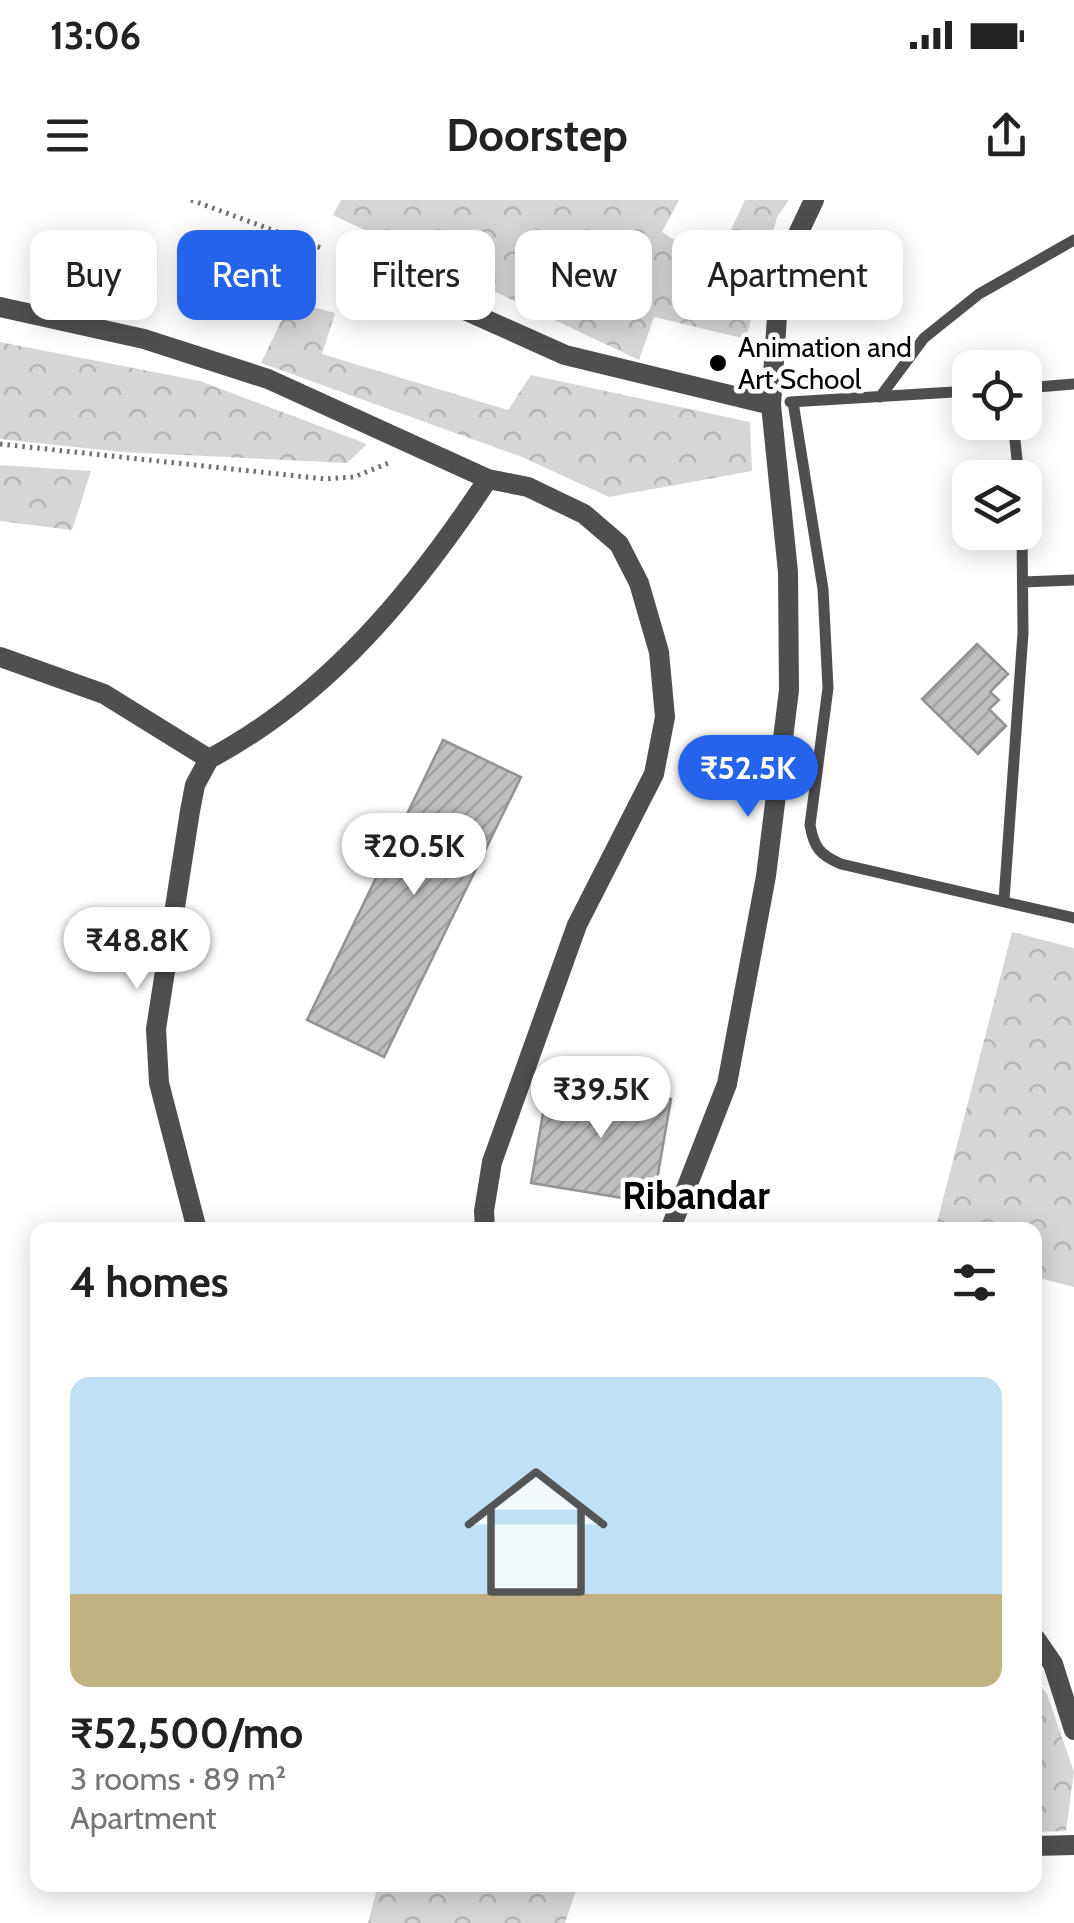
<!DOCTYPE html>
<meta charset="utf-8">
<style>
body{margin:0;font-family:Cabin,sans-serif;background:#f2f2f2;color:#222;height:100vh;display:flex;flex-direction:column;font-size:38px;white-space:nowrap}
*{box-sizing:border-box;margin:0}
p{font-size:32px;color:#767676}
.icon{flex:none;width:55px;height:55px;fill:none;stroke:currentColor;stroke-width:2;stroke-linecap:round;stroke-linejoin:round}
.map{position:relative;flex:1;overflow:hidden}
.details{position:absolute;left:30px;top:1022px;width:1012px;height:670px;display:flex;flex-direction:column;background:#fff;border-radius:20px;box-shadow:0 5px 25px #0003}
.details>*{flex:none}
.banner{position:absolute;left:30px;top:30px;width:1015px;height:90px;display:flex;gap:20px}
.tools{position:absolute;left:952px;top:150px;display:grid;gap:20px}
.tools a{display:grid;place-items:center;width:90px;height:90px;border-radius:20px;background:#fff;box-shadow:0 5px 25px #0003;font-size:50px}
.price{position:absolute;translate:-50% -85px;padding:0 22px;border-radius:35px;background:#fff;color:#222;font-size:32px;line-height:65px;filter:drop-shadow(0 2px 5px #0008)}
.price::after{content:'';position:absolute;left:50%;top:60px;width:30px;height:22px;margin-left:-15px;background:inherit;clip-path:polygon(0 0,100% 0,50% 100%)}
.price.active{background:#2563eb;color:#fff}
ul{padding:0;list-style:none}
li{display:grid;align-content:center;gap:20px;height:530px;padding:0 40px}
li span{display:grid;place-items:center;height:310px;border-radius:20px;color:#555}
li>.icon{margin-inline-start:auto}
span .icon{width:180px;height:180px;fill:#fffc;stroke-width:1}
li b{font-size:42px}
h2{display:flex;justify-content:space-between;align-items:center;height:120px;padding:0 40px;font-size:42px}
.tag{padding:0 35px;border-radius:20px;background:#fff;box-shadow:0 5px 25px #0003;font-size:35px;line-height:90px}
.tag.active{background:#2563eb;color:#fff}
.status{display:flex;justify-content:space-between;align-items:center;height:70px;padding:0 50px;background:#fff;direction:ltr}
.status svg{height:28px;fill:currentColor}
header{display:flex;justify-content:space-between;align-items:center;height:130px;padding:0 40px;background:#fff;font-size:45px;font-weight:700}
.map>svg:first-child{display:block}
</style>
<div class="status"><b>13:06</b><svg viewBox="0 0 49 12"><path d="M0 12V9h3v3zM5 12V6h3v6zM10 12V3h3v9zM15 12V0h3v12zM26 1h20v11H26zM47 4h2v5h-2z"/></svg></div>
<header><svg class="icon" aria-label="menu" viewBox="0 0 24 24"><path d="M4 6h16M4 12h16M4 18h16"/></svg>Doorstep<svg class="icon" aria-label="share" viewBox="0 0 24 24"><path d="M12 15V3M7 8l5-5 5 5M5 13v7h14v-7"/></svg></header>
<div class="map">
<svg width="1074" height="1723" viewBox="0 0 1074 1723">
<defs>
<pattern id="forest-crowns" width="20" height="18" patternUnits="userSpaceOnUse" patternTransform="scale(2.5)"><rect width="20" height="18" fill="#d6d6d6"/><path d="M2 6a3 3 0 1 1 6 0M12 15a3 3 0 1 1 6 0" fill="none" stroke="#b6b6b6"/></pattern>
<pattern id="building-hatch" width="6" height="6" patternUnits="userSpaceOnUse" patternTransform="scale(2.5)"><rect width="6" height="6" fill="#bfbfbf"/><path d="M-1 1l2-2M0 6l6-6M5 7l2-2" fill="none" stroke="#a2a2a2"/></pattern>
</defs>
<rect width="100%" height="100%" fill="#fff"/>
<path fill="url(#forest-crowns)" d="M341,0H679L662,32L686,47L729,34L745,0H789L777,17L746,139L654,117L639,160L333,15Z
M291,101L335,113L322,154L508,210L531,175L750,222L752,271L609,297L522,257L261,163Z
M0,142L200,181L367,244L347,263L122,252L0,239Z
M0,265L91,271L72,330L0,321Z
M1012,732L1074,748V1087L1035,1077V1030H935Z
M1035,1480L1047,1494L1074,1572L1066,1631L1035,1632Z
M378,1685H578L565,1723H368Z"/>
<path fill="url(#building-hatch)" stroke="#939393" stroke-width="2.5" d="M977,444L1008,474L990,492L999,500L989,509L1006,526L978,554L922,499Z
M443,540L521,577L384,857L307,820Z
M549,879L671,899L653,1003L531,983Z"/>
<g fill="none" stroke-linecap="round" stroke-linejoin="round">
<path stroke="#717171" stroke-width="5" stroke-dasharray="2.5 5" stroke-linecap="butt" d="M191,0L324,49
M0,244L325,279L354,277L391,262"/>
<path stroke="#4f4f4f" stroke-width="11" d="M1025,188L1074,184
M880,197L924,138L979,94L1074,40
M790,202L970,191
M793,202L823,389L828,488L810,625C814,648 820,655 841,664L1074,718
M1013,222L1019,278
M1023,382L1074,380
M1004,700L1023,433L1022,332"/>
<path stroke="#4f4f4f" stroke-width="20" d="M346,57L565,155L771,205
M0,107L144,139L268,179L488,279
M0,457L104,494L209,559C328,496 414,391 488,279L528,287L584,314L619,344L639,383L659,452L665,517L654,574L577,725L492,962L484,1011L485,1030
M197,1030L159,883L156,829L190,611L195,585L209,559
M670,1030L727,884L766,676L789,490L788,372L771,205L780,72L814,0
M1035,1438L1053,1464L1074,1530
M1035,1646L1074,1645"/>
</g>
<circle fill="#000" stroke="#fff" stroke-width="4" cx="718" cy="163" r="10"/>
<g text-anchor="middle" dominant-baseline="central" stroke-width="9" stroke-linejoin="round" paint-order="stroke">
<g font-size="28" fill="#000" stroke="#fff" text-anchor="start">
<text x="738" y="147">Animation and<tspan x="738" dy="32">Art School</tspan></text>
</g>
<g font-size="38" font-weight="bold" fill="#000" stroke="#fff">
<text x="696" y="995">Ribandar</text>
</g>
</g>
</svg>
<div class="tools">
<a><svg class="icon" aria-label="locate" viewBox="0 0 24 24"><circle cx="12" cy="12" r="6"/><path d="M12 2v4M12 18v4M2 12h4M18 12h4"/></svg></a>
<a><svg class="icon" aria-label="layers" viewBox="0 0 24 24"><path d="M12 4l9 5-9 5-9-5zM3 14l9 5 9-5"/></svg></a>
</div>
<b class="price active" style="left:748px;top:620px">₹52.5K</b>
<b class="price" style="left:414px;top:698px">₹20.5K</b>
<b class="price" style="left:137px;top:792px">₹48.8K</b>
<b class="price" style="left:601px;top:941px">₹39.5K</b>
<div class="banner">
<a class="tag">Buy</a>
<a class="tag active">Rent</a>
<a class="tag">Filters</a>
<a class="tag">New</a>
<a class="tag">Apartment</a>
</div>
<section class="details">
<h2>4 homes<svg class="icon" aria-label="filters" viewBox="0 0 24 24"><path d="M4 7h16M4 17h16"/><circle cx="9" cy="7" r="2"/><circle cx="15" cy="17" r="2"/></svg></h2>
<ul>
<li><span style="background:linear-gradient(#bfe0f5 70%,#c2b280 0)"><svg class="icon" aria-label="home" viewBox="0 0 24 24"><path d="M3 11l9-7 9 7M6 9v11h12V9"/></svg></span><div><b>₹52,500/mo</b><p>3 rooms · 89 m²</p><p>Apartment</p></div></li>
</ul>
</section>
</div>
